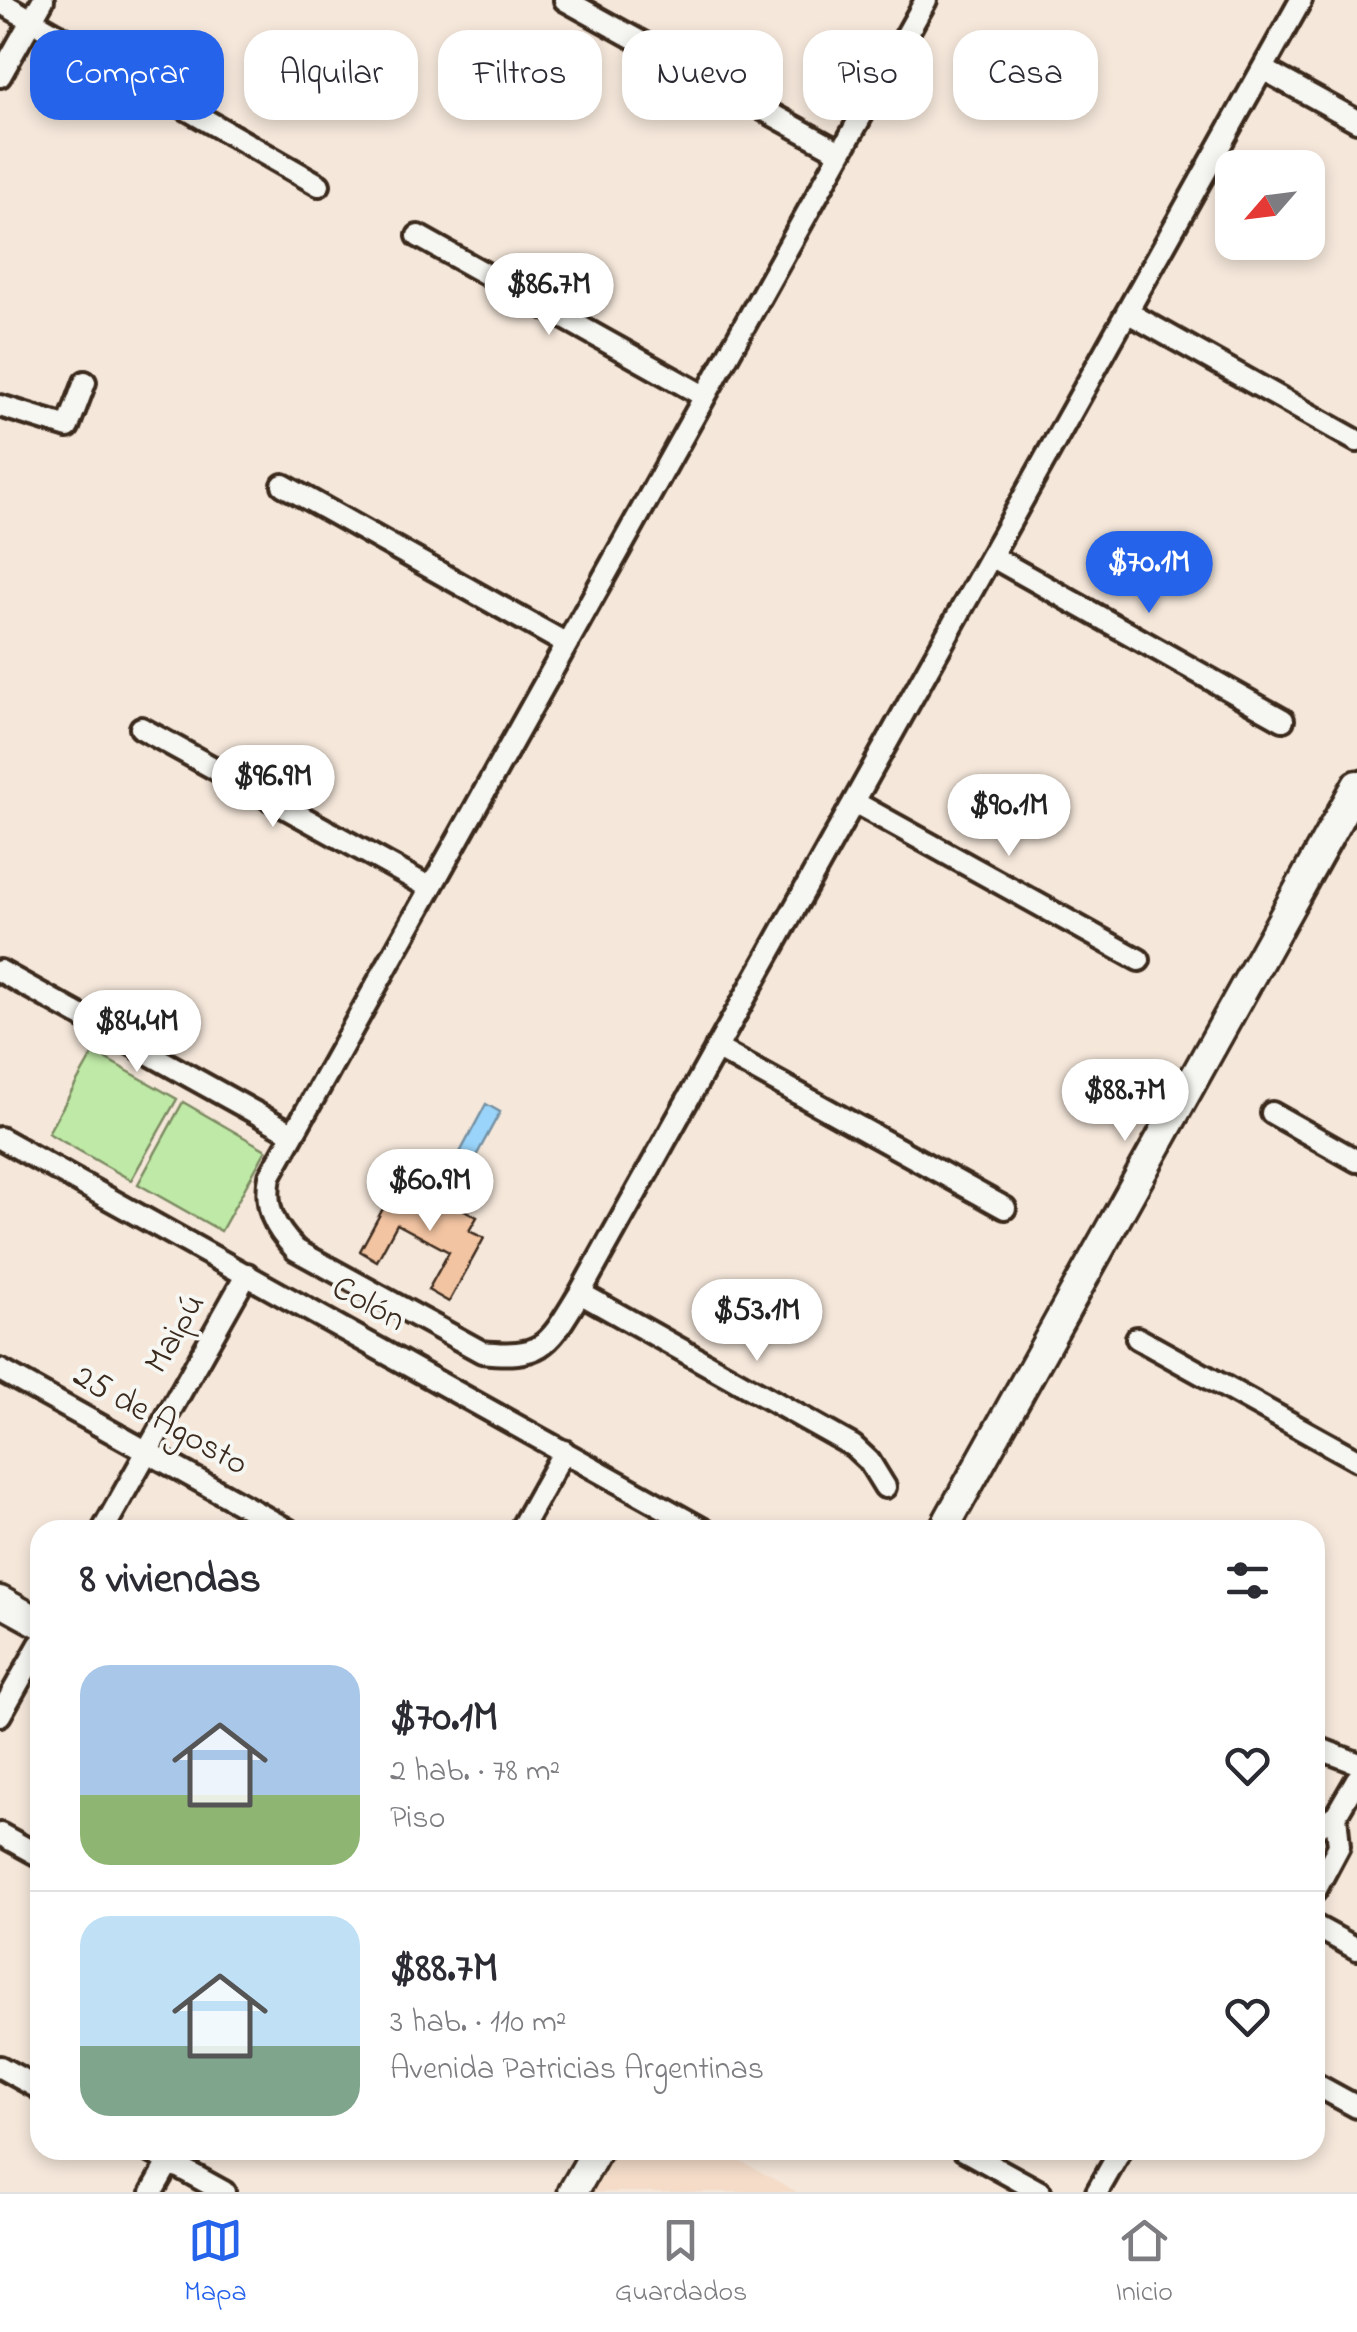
<!DOCTYPE html>
<html lang="es">
<meta charset="utf-8">
<style>
body{margin:0;font-family:"Indie Flower",sans-serif;background:#f7f7f7;color:#2b2b33;height:100vh;display:flex;flex-direction:column;font-size:38px;white-space:nowrap}
*{box-sizing:border-box;margin:0}
p{font-size:32px;color:#7c7c81}
.icon{flex:none;width:55px;height:55px;fill:none;stroke:currentColor;stroke-width:2;stroke-linecap:round;stroke-linejoin:round}
.map{position:relative;flex:1;overflow:hidden}
.panel{position:absolute;left:30px;top:1520px;width:1295px;height:640px;display:flex;flex-direction:column;background:#fff;border-radius:30px;box-shadow:0 5px 15px #0003}
.panel>*{flex:none}
.banner{position:absolute;left:30px;top:30px;width:1298px;height:90px;display:flex;gap:20px}
.needle{width:65px;rotate:242deg}
.buttons{position:absolute;left:1215px;top:150px;display:grid;gap:20px}
.buttons a{display:grid;place-items:center;width:110px;height:110px;border-radius:20px;background:#fff;box-shadow:0 5px 15px #0003;font-size:50px}
.price{position:absolute;translate:-50% -85px;padding:0 22px;border-radius:35px;background:#fff;color:#222;font-size:32px;line-height:65px;filter:drop-shadow(0 2px 5px #0008)}
.price::after{content:'';position:absolute;left:50%;top:60px;width:30px;height:22px;margin-left:-15px;background:inherit;clip-path:polygon(0 0,100% 0,50% 100%)}
.price.current{background:#2563eb;color:#fff}
ul{padding:0;list-style:none}
li{display:flex;align-items:center;gap:30px;height:250px;padding:0 50px}
li+li{border-top:2px solid #e1e1e2}
li span{display:grid;place-items:center;flex:none;width:280px;height:200px;border-radius:30px;color:#555}
li>.icon{margin-inline-start:auto}
span .icon{width:120px;height:120px;fill:#fffc;stroke-width:1}
li b{font-size:42px}
h2{display:flex;justify-content:space-between;align-items:center;height:120px;padding:0 50px;font-size:42px}
.chip{padding:0 35px;border-radius:30px;background:#fff;box-shadow:0 5px 15px #0003;font-size:35px;line-height:90px}
.chip.current{background:#2563eb;color:#fff}
.tabs{display:flex;justify-content:space-around;align-items:center;height:140px;border-top:2px solid #e1e1e2;background:#fff;font-size:28px;color:#7c7c81}
.tabs a{display:grid;justify-items:center;gap:5px}
.tabs .current{color:#2563eb}
.map>svg:first-child{display:block}
</style>
<div class="map">
<svg width="1357" height="2192" viewBox="0 0 1357 2192">
<rect width="100%" height="100%" fill="#f5e7da"/>
<filter id="ink" filterUnits="userSpaceOnUse"><feTurbulence type="fractalNoise" baseFrequency=".01" numOctaves="2"/><feDisplacementMap in="SourceGraphic" scale="20" xChannelSelector="R" yChannelSelector="G"/><feConvolveMatrix kernelMatrix="1 2 1 2 8 2 1 2 1" color-interpolation-filters="sRGB"/></filter>
<g filter="url(#ink)">
<path fill="#f4dcc9" d="M614,2150H721L797,2192H591Z"/>
<path fill="#bee9a6" stroke="#7c8a62" stroke-width="2.5" d="M94,1052L177,1099L131,1180L48,1133Z
M183,1102L266,1150L221,1231L138,1184Z"/>
<path fill="#9ad4fa" stroke="#7490a2" stroke-width="2.5" d="M486,1104L500,1112L469,1169L455,1162Z"/>
<path fill="#f2c4a2" stroke="#3b2a1e" stroke-width="2.5" d="M415,1183L477,1217L469,1231L484,1238L449,1302L428,1290L449,1252L397,1224L377,1261L360,1251L392,1192L406,1200Z"/>
<g fill="none" stroke-linecap="round" stroke-linejoin="round">
<defs>
<path id="street" d="M565,0L840,152
M926,0L270,1176C264,1208 274,1227 296,1250L482,1352C545,1359 549,1343 580,1293L1301,0
M0,2L319,185
M1263,69L1357,121
M0,76L43,0
M418,236L704,396
M1127,312L1357,441
M0,406L68,427L85,382
M283,485L565,643
M991,556L1283,720
M141,728L429,887
M854,802L1139,960
M0,971L292,1133
M716,1048L1005,1208
M1272,1113L1357,1161
M0,1138L704,1530
M580,1293L853,1446L869,1461L885,1487
M1137,1338L1357,1460
M0,1370L288,1530
M103,1530L247,1274
M520,1530L564,1451
M0,1715L40,1644
M1315,1747L1357,1763
M1315,1828L1336,1815L1357,1779
M0,1834L40,1856
M1315,1891L1339,1846L1336,1815
M1315,1926L1357,1949
M0,2067L40,2089
M1315,2084L1357,2107
M148,2150L224,2192
M964,2150L1040,2192
M152,2192L176,2150
M1097,2192L1121,2150"/>
<path id="secondary" d="M943,1530L1357,785
M0,1601L40,1623
M573,2192L597,2150"/>
</defs>
<use href="#street" stroke="#3b2a1e" stroke-width="28"/>
<use href="#secondary" stroke="#3b2a1e" stroke-width="35"/>
<use href="#street" stroke="#f6f6f2" stroke-width="20"/>
<use href="#secondary" stroke="#f6f6f2" stroke-width="28"/>
</g>
</g>
<g text-anchor="middle" dominant-baseline="central" stroke-width="8" stroke-linejoin="round" paint-order="stroke">
<g font-size="35" fill="#3b2a1e" stroke="#f6f6f2">
<text transform="translate(368 1305) rotate(29)">Colón</text>
<text transform="translate(176 1334) rotate(-60)">Maipú</text>
<text transform="translate(160 1421) rotate(29)">25 de Agosto</text>
</g>
</g>
</svg>
<div class="buttons">
<a><svg class="needle" viewBox="-14 -14 28 28"><path d="M0-13l5 13h-10z" fill="#e53935"/><path d="M0 13l5-13h-10z" fill="#7c7c81"/></svg></a>
</div>
<b class="price" style="left:549px;top:338px">$86.7M</b>
<b class="price current" style="left:1149px;top:616px">$70.1M</b>
<b class="price" style="left:273px;top:830px">$96.9M</b>
<b class="price" style="left:1009px;top:859px">$90.1M</b>
<b class="price" style="left:137px;top:1075px">$84.4M</b>
<b class="price" style="left:1125px;top:1144px">$88.7M</b>
<b class="price" style="left:430px;top:1234px">$60.9M</b>
<b class="price" style="left:757px;top:1364px">$53.1M</b>
<div class="banner">
<a class="chip current">Comprar</a>
<a class="chip">Alquilar</a>
<a class="chip">Filtros</a>
<a class="chip">Nuevo</a>
<a class="chip">Piso</a>
<a class="chip">Casa</a>
</div>
<section class="panel">
<h2>8 viviendas<svg class="icon" aria-label="filters" viewBox="0 0 24 24"><path d="M4 7h16M4 17h16"/><circle cx="9" cy="7" r="2"/><circle cx="15" cy="17" r="2"/></svg></h2>
<ul>
<li><span style="background:linear-gradient(#a9c7e8 65%,#8fb573 0)"><svg class="icon" aria-label="home" viewBox="0 0 24 24"><path d="M3 11l9-7 9 7M6 9v11h12V9"/></svg></span><div><b>$70.1M</b><p>2 hab. · 78 m²</p><p>Piso</p></div><svg class="icon" aria-label="heart" viewBox="0 0 24 24"><path d="M12 20l-8-8c-3-5 5-10 8-4 3-6 11-1 8 4z"/></svg></li>
<li><span style="background:linear-gradient(#bfe0f5 65%,#7fa58c 0)"><svg class="icon" aria-label="home" viewBox="0 0 24 24"><path d="M3 11l9-7 9 7M6 9v11h12V9"/></svg></span><div><b>$88.7M</b><p>3 hab. · 110 m²</p><p>Avenida Patricias Argentinas</p></div><svg class="icon" aria-label="heart" viewBox="0 0 24 24"><path d="M12 20l-8-8c-3-5 5-10 8-4 3-6 11-1 8 4z"/></svg></li>
</ul>
</section>
</div>
<nav class="tabs">
<a class="current"><svg class="icon" aria-label="map" viewBox="0 0 24 24"><path d="M3 6l6-2 6 2 6-2v14l-6 2-6-2-6 2zM9 4v14M15 6v14"/></svg>Mapa</a>
<a><svg class="icon" aria-label="saved" viewBox="0 0 24 24"><path d="M7 4h10v16l-5-4-5 4z"/></svg>Guardados</a>
<a><svg class="icon" aria-label="home" viewBox="0 0 24 24"><path d="M3 11l9-7 9 7M6 9v11h12V9"/></svg>Inicio</a>
</nav>
